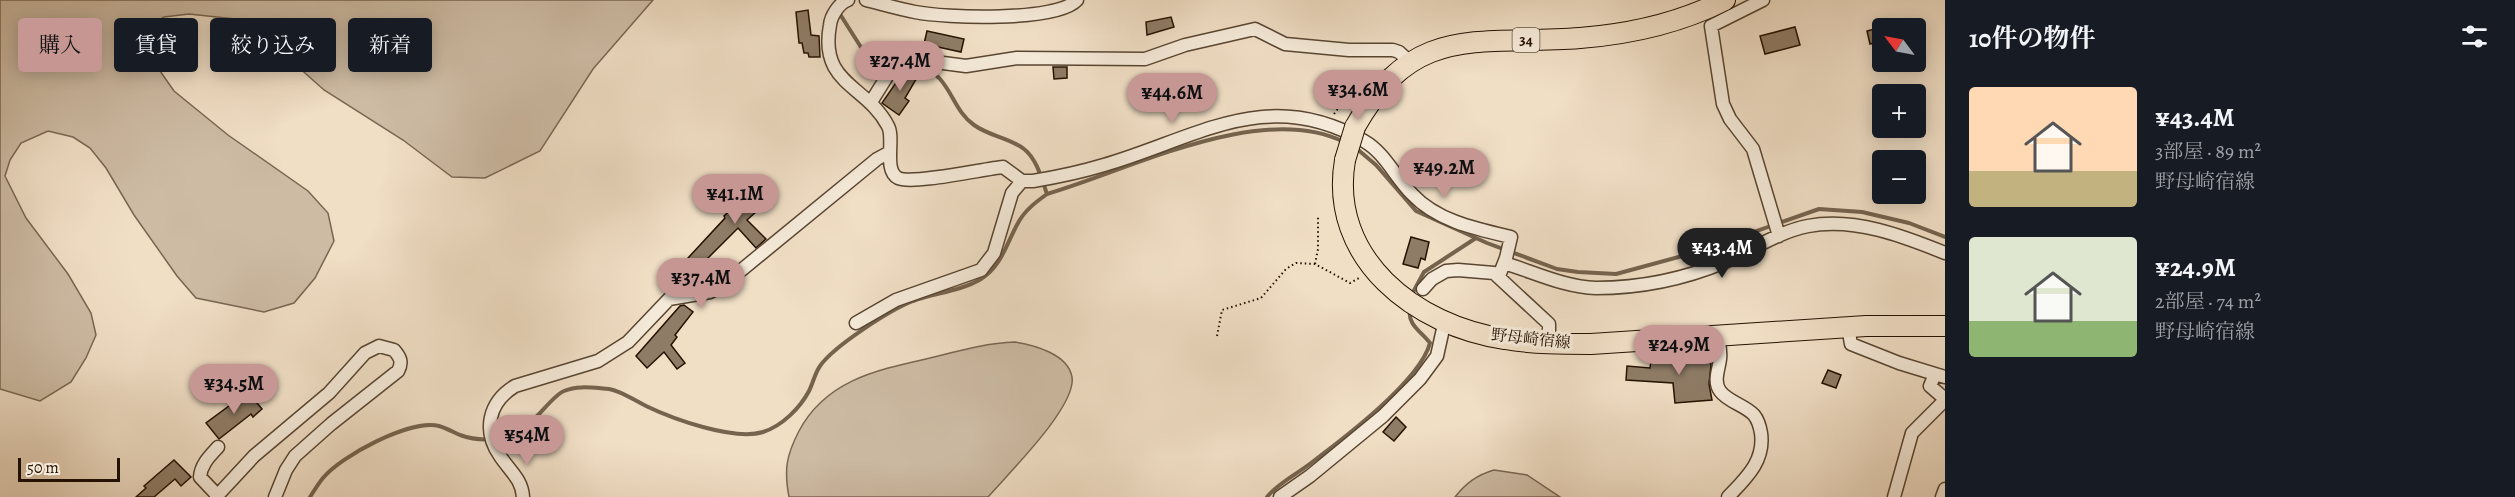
<!DOCTYPE html>
<html lang="ja">
<meta charset="utf-8">
<style>
body{margin:0;font-family:Alegreya,"Noto Serif JP",serif;background:#20242c;color:#f1f3f6;height:100vh;display:flex;flex-direction:column;font-size:22px;white-space:nowrap}
*{box-sizing:border-box;margin:0}
p{font-size:20px;color:#9ea1a6}
.icon{flex:none;width:33px;height:33px;fill:none;stroke:currentColor;stroke-width:2;stroke-linecap:round;stroke-linejoin:round}
.map{position:relative;flex:1;overflow:hidden}
.panel{display:flex;flex-direction:column;background:#171b24;width:570px}
.panel>*{flex:none}
.guide{position:absolute;left:18px;top:18px;width:570px;height:54px;display:flex;gap:12px}
.needle{width:39px;rotate:302deg}
.buttons{position:absolute;left:1872px;top:18px;display:grid;gap:12px}
.buttons a{display:grid;place-items:center;width:54px;height:54px;border-radius:6px;background:#171b24;box-shadow:0 3px 15px #0003;font-size:30px}
.scale{position:absolute;left:18px;bottom:15px;width:102px;box-sizing:border-box;padding-left:6px;border:3px solid #251200;border-top:0;font-size:16px;line-height:21px;white-space:nowrap;color:#251200;-webkit-text-stroke:4px #f5ead9;paint-order:stroke}
.price{position:absolute;translate:-50% -51px;padding:0 14px;border-radius:21px;background:#c59692;color:#111;font-size:20px;line-height:39px;filter:drop-shadow(0 2px 3px #0008)}
.price::after{content:'';position:absolute;left:50%;top:36px;width:18px;height:14px;margin-left:-9px;background:inherit;clip-path:polygon(0 0,100% 0,50% 100%)}
.price.selected{background:#222;color:#fff}
ul{padding:0;list-style:none}
li{display:flex;align-items:center;gap:18px;height:150px;padding:0 24px}
li span{display:grid;place-items:center;flex:none;width:168px;height:120px;border-radius:6px;color:#555}
li>.icon{margin-inline-start:auto}
span .icon{width:72px;height:72px;fill:#fffc;stroke-width:1}
li b{font-size:26px}
h2{display:flex;justify-content:space-between;align-items:center;height:72px;padding:0 24px;font-size:26px}
.chip{padding:0 21px;border-radius:6px;background:#171b24;box-shadow:0 3px 15px #0003;font-size:21px;line-height:54px}
.chip.selected{background:#c59692;color:#111}
main{display:flex;flex:1;min-height:0}
.map>svg:first-child{display:block}
</style>
<main>
<div class="map">
<svg width="1945" height="497" viewBox="0 0 1945 497">
<rect width="100%" height="100%" fill="#f0dec5"/>
<filter id="stains"><feTurbulence type="fractalNoise" baseFrequency=".00333" numOctaves="4"/><feColorMatrix values="0 0 0 0 .2 0 0 0 0 .09 0 0 0 0 .02 0 0 0 .5 -.17"/></filter>
<radialGradient id="worn" r=".72"><stop offset=".6" stop-color="#630" stop-opacity="0"/><stop offset="1" stop-color="#630" stop-opacity=".3"/></radialGradient>
<path fill="#cdbba4" stroke="#796652" stroke-width="1.5" d="M0,0H653L593,69L540,151L485,178L452,177L403,140L324,90L269,41L235,19L189,14L164,17L148,26L144,48L174,91L228,135L308,191L328,213L334,241L315,278L294,303L264,312L196,298L177,276L134,215L106,168L90,148L73,137L48,131L21,143L10,160L5,176L26,218L68,274L91,313L96,335L86,358L71,382L40,401L0,389Z
M1015,342C1034,345 1068,354 1072,377C1077,406 1008,474 988,497H789C784,470 786,456 799,431C826,380 877,370 930,358C958,351 986,343 1015,342Z
M1494,470L1527,475L1560,497H1455C1466,483 1477,475 1494,470Z"/>
<g fill="none" stroke-linecap="round" stroke-linejoin="round">
<path stroke="#75634e" stroke-width="4" d="M838,11L864,52L900,59
M919,65C952,77 950,108 974,125C989,136 1010,138 1024,149C1037,159 1042,180 1047,194
M1356,148L1376,165L1416,211L1487,243L1557,269L1578,272L1616,274L1697,252L1819,209L1862,212L1909,223L1945,237
M1411,296L1424,272L1476,238
M310,497C314,491 318,484 323,478C341,456 410,419 439,426C446,428 453,432 460,435C477,441 495,441 513,434C534,426 551,396 564,391C578,385 594,388 609,389C621,391 634,400 646,406C673,419 734,441 763,432C782,426 800,408 809,391C813,383 815,373 820,366C834,346 890,310 913,301C935,293 961,291 981,279C1002,266 1007,242 1018,223C1025,210 1036,202 1047,194C1130,170 1260,101 1344,142
M1267,497C1278,483 1297,474 1311,463C1343,439 1420,381 1430,343C1422,332 1407,325 1410,309"/>
</g>
<path fill="#8f7c66" stroke="#251200" stroke-width="1.5" d="M808,10L811,35L819,36L820,57H809L808,53H804L802,43H799L796,12Z
M1171,17L1174,27L1147,35L1146,22Z
M1795,27L1800,45L1765,54L1760,36Z
M1882,27V41L1870,44L1867,31Z
M927,31L964,39L961,52L924,44Z
M1053,67H1067V78L1054,79Z
M906,68L918,76L905,98L909,101L899,115L882,103Z
M764,181L775,195L747,220L766,239L756,248L738,228L698,268L688,258L725,218L724,216Z
M1411,237L1429,242L1425,260L1421,258L1418,268L1403,264Z
M684,305L693,312L675,335L677,337L671,345L685,363L677,369L664,352L647,368L636,356L680,306Z
M1709,352L1711,365L1709,384L1712,400L1675,403L1673,383L1626,380L1627,366L1650,368L1651,360L1677,363L1676,357Z
M1828,370L1841,375L1836,388L1822,383Z
M248,392L262,409L253,417L251,414L219,439L206,423Z
M1396,417L1406,427L1394,441L1383,432Z
M174,460L191,477L181,486L175,479L154,497H136L146,488L144,486Z"/>
<g fill="none" stroke-linecap="round" stroke-linejoin="round">
<defs>
<path id="street" d="M848,0C839,3 831,16 830,25C819,85 866,84 888,126C895,139 883,170 898,178C912,185 983,169 1003,167L1022,181H1033C1057,177 1081,172 1104,165C1197,138 1267,85 1364,141C1385,153 1395,177 1412,194C1437,221 1476,229 1511,237L1506,258L1499,276
M866,0C882,4 899,9 915,12C945,18 1057,22 1077,0
M1763,0L1711,26L1723,104L1730,119L1753,149L1779,236
M871,102L891,70L905,58L966,66L1017,58L1145,59L1185,45L1255,29L1285,44L1349,50H1393L1399,52L1410,62
M1504,263C1534,272 1564,287 1596,288C1640,288 1684,279 1725,262C1752,250 1778,232 1808,226C1854,217 1903,236 1945,253
M1423,289L1432,279L1446,271L1458,270L1494,273L1549,324V344
M856,323L896,300L981,270L994,253L1012,193L1022,181
M1848,327L1851,344L1899,363L1945,377
M1718,336C1719,343 1721,352 1720,359C1719,369 1713,381 1720,391C1728,402 1745,405 1754,415C1758,420 1760,427 1761,433C1765,461 1746,478 1728,497
M1935,374L1930,386L1945,399
M217,495L200,477C201,464 210,456 218,447
M216,497L254,456L329,393L365,353L379,346L394,350C400,357 403,362 398,371L331,424L295,456L286,470L275,497
M523,497C522,479 509,470 500,456C482,430 489,402 515,386L598,361L628,342L669,299L710,292L722,286L877,159L890,152
M1280,497L1310,476L1383,416L1420,379L1437,356L1445,320
M1894,497L1912,433L1945,400
M1942,497L1945,489"/>
<path id="primary" d="M1355,127C1414,21 1479,46 1580,38C1631,34 1680,23 1725,0
M1345,160C1328,259 1416,326 1505,339C1534,344 1563,344 1591,344L1866,326H1945"/>
</defs>
<use href="#street" stroke="#584531" stroke-width="15"/>
<use href="#primary" stroke="#251200" stroke-width="22"/>
<path stroke="#251200" stroke-width="2" stroke-dasharray="1.5 3" stroke-linecap="butt" d="M1334,114C1346,99 1347,87 1347,68
M1315,264L1318,249V217
M1217,336L1222,310L1261,298L1286,269L1296,263L1315,264L1350,283L1361,277"/>
<use href="#street" stroke="#f5ead9" stroke-width="12"/>
<use href="#primary" stroke="#f0dec5" stroke-width="20"/>
<defs>
<path id="primary-bridge" d="M1345,160L1355,127"/>
</defs>
<use href="#primary-bridge" stroke="#251200" stroke-width="22" stroke-linecap="butt"/>
<use href="#primary-bridge" stroke="#f0dec5" stroke-width="20"/>
</g>
<g text-anchor="middle" dominant-baseline="central" stroke-width="6" stroke-linejoin="round" paint-order="stroke">
<rect fill="#f5ead9" stroke="#635341" stroke-width="1.5" x="1512.5" y="28" width="27" height="24" rx="4.5"/>
<g font-size="15" font-weight="bold" fill="#251200">
<text x="1526" y="40">34</text>
</g>
<g font-size="16" fill="#251200" stroke="#f5ead9">
<text transform="translate(1531 339) rotate(6)">野母崎宿線</text>
</g>
</g>
<rect width="100%" height="100%" filter="url(#stains)"/>
<rect width="100%" height="100%" fill="url(#worn)"/>
</svg>
<div class="buttons">
<a><svg class="needle" viewBox="-14 -14 28 28"><path d="M0-13l5 13h-10z" fill="#e53935"/><path d="M0 13l5-13h-10z" fill="#9ea1a6"/></svg></a>
<a>+</a>
<a>−</a>
</div>
<div class="scale">50 m</div>
<b class="price" style="left:900px;top:92px">¥27.4M</b>
<b class="price" style="left:1358px;top:121px">¥34.6M</b>
<b class="price" style="left:1172px;top:124px">¥44.6M</b>
<b class="price" style="left:1444px;top:199px">¥49.2M</b>
<b class="price" style="left:735px;top:225px">¥41.1M</b>
<b class="price selected" style="left:1722px;top:279px">¥43.4M</b>
<b class="price" style="left:701px;top:309px">¥37.4M</b>
<b class="price" style="left:1679px;top:376px">¥24.9M</b>
<b class="price" style="left:234px;top:415px">¥34.5M</b>
<b class="price" style="left:527px;top:466px">¥54M</b>
<div class="guide">
<a class="chip selected">購入</a>
<a class="chip">賃貸</a>
<a class="chip">絞り込み</a>
<a class="chip">新着</a>
</div>
</div>
<section class="panel">
<h2>10件の物件<svg class="icon" aria-label="filters" viewBox="0 0 24 24"><path d="M4 7h16M4 17h16"/><circle cx="9" cy="7" r="2"/><circle cx="15" cy="17" r="2"/></svg></h2>
<ul>
<li><span style="background:linear-gradient(#ffd9b3 70%,#c2b280 0)"><svg class="icon" aria-label="home" viewBox="0 0 24 24"><path d="M3 11l9-7 9 7M6 9v11h12V9"/></svg></span><div><b>¥43.4M</b><p>3部屋 · 89 m²</p><p>野母崎宿線</p></div></li>
<li><span style="background:linear-gradient(#dfe7d0 70%,#8fb573 0)"><svg class="icon" aria-label="home" viewBox="0 0 24 24"><path d="M3 11l9-7 9 7M6 9v11h12V9"/></svg></span><div><b>¥24.9M</b><p>2部屋 · 74 m²</p><p>野母崎宿線</p></div></li>
</ul>
</section>
</main>
